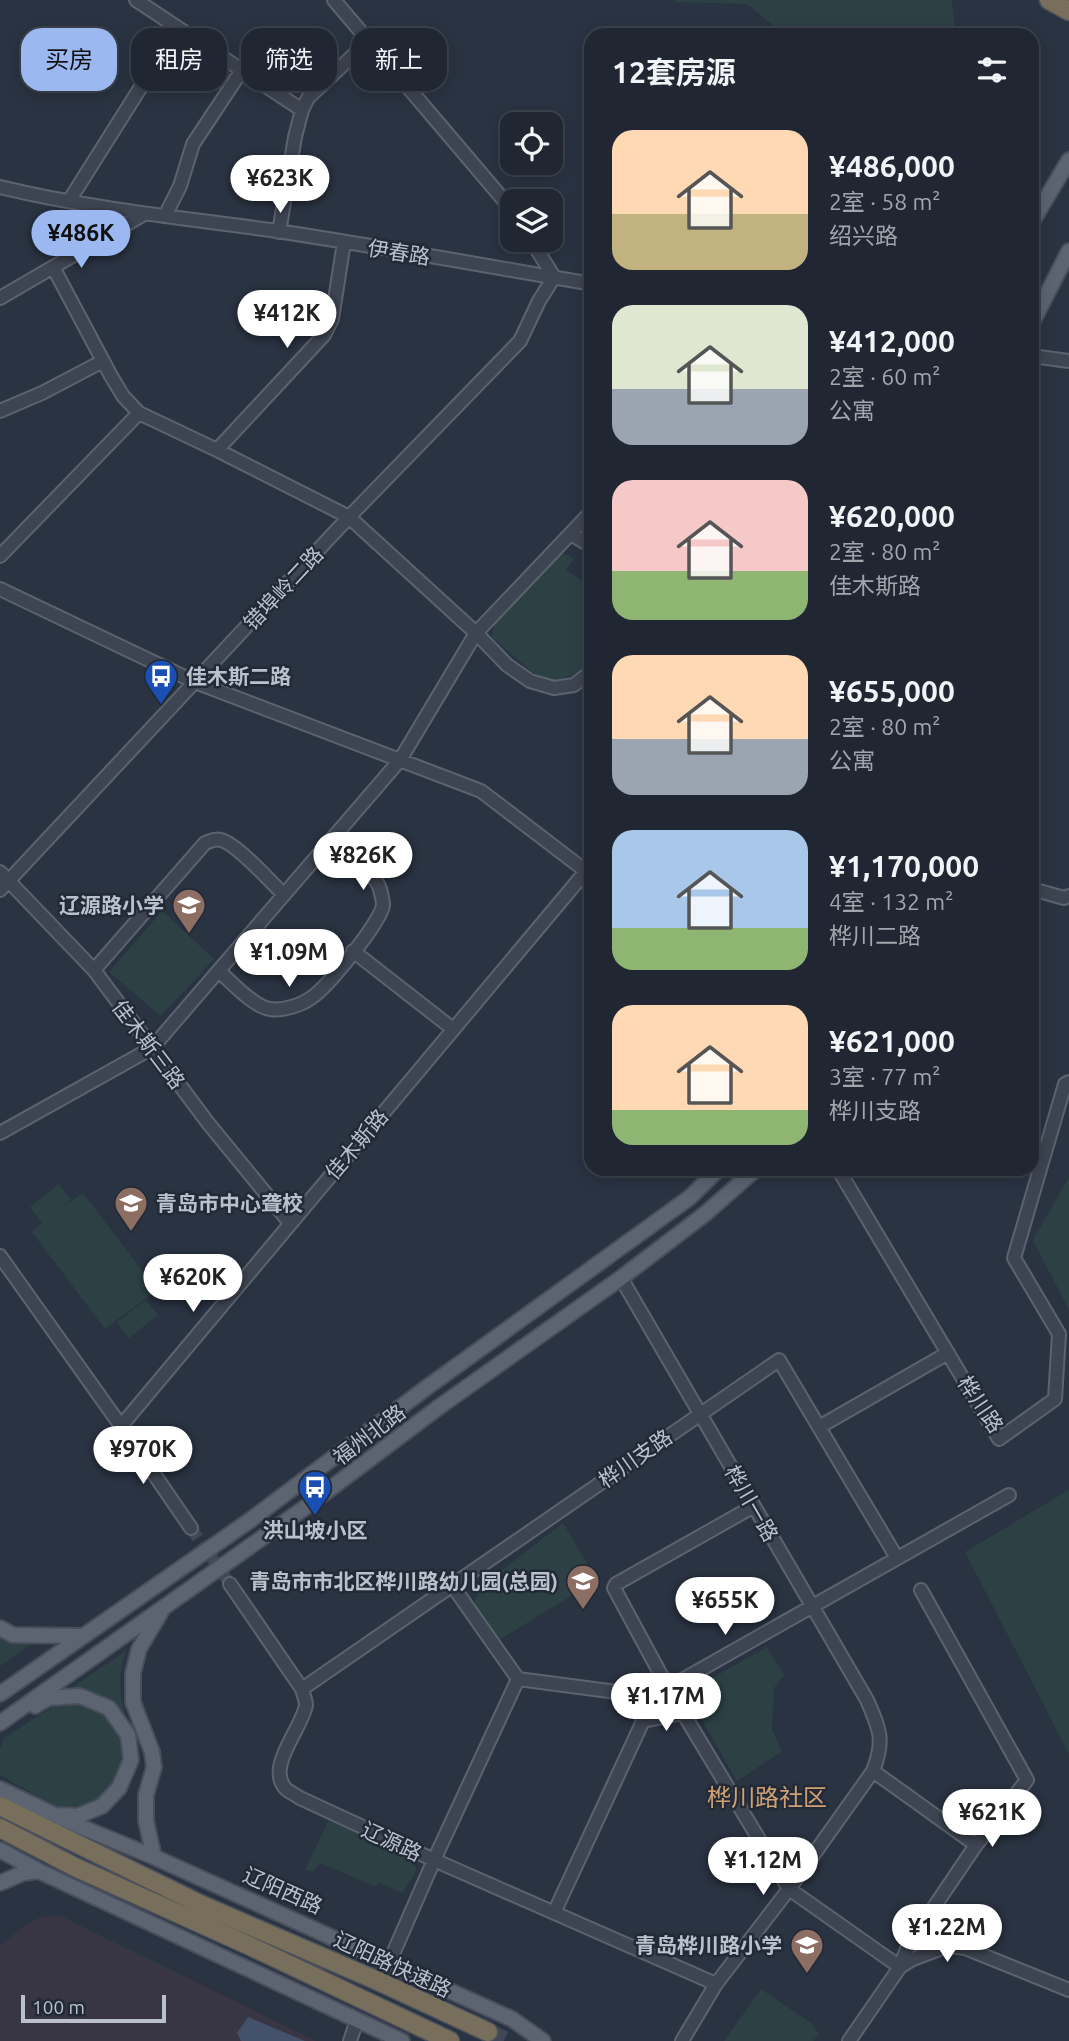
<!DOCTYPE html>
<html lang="zh">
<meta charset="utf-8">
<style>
body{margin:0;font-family:Ubuntu,"Noto Sans SC",sans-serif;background:#2d323e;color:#f1f3f6;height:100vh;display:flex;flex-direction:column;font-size:26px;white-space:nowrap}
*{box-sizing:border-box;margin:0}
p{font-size:23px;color:#a2a5ac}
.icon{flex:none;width:38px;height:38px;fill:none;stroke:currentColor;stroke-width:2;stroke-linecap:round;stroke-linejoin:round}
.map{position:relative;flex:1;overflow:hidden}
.sheet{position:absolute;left:584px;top:28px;width:455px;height:1148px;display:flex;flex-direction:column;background:#202632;border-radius:21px;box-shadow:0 4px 18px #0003,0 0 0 2px #3d434d}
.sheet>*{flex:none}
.hud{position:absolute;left:21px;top:28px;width:458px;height:63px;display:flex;gap:14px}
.controls{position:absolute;left:500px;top:112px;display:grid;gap:14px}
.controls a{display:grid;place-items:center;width:63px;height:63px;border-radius:14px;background:#202632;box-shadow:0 4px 18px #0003,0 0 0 2px #3d434d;font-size:35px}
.scale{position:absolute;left:21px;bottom:18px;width:145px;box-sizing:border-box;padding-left:7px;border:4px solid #bbc1cc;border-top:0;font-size:19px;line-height:24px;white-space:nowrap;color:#bbc1cc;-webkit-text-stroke:5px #222a37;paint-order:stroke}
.price{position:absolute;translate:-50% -60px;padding:0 16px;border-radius:24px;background:#fff;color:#222;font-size:23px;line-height:46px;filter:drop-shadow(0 2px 4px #0008)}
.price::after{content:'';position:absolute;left:50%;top:42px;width:21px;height:16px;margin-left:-10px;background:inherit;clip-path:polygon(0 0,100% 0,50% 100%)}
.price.active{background:#9bb8f1;color:#111}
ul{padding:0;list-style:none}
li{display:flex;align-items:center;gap:21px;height:175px;padding:0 28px}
li span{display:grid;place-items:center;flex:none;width:196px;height:140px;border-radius:21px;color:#555}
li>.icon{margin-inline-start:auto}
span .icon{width:84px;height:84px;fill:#fffc;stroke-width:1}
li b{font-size:30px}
h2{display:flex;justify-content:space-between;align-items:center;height:84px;padding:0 28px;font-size:30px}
.tag{padding:0 24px;border-radius:21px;background:#202632;box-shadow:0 4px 18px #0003,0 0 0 2px #3d434d;font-size:24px;line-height:63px}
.tag.active{background:#9bb8f1;color:#111}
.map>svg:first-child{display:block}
</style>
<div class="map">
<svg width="1069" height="2041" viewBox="0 0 1069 2041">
<rect width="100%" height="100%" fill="#2a3342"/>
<path fill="#383643" d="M61,1916L316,2041H0V1946L24,1926L41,1917Z"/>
<path fill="#2d4144" d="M675,0H952L955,31L954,35H785L747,4L674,2Z
M559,554L568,555L574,559L566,570L591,586L592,660L575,674L553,681L532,672L492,637L494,623Z
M162,911L214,959L161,1016L109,972Z
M1069,1177V1310L1033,1240Z
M59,1184L71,1200L63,1207L83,1193L157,1290L105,1329L32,1232L42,1223L30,1207Z
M146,1300L158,1315L129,1338L117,1322Z
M1069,1490V1754L965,1552Z
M563,1523L597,1580L499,1640L473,1607L480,1587Z
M0,1638L11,1642L31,1644L0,1666Z
M767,1647L784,1675L774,1688L772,1730L782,1751L737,1781L695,1708L693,1698L707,1681Z
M126,1651C117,1679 119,1694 128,1722C110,1703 98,1691 71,1688Z
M78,1704C86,1707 97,1709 103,1714C113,1722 123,1744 123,1757C123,1778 100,1809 78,1811C59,1811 18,1785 0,1775V1749L4,1738L52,1707Z
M329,1819L409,1854C424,1870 412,1877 402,1893L378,1882L377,1887L320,1863L314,1872L305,1870Z
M761,1989L811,2023L819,2034L813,2041H724Z"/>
<path fill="#43516b" d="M248,2017L305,2041H241L237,2033Z"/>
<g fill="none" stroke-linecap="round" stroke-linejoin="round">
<path stroke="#404857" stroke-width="12" stroke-dasharray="12 6" stroke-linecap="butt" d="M191,1528L230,1584"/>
<path stroke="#404857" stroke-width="18" stroke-dasharray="18 9" stroke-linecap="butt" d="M488,2032L506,2041"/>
<defs>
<path id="minor" d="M136,0L302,110
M334,0L513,211
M0,187C91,209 185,218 277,231C382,247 487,266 592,284
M69,201L178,28
M84,204C98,217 99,226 93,244
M165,216L180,186L193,144L242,70
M279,232L295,137L302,110L308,98L362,47L365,37
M531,240L554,277
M53,267L111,376L123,396L139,413L217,450L349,517L476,633L507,665L530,681L554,688L574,685L592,671
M0,298L144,214
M1032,356L1069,361
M0,411L42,393L103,361
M217,450L324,335L332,319L344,242
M571,534L592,547
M0,556L139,413
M0,589L195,682L481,791L591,875
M0,872L94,970L208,1123L290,1223
M1032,889L1064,898L1069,896
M0,890L349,517L520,341L539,301L554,277
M353,951L453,1029
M94,970L205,843C211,841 215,838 221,840C237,844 271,882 284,895
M219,971C231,982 254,1007 270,1009C283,1011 301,1005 311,998C327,988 381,922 383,905C383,901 381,893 380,889C374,871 346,852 332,839
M0,1133L152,1048L400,760L476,633L592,511
M838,1169L999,1439L1055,1399L1059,1334L1014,1258L1065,1084L1069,1082
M0,1256L121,1426L191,1528
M621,1278L867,1700C880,1730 885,1740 873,1771L789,1889L716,1984L682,2041
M121,1426L592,864
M819,1427L948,1353
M754,1506L616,1584L614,1588L668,1688L789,1889L900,1967L909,1944L976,1845L873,1771
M230,1584L302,1689C303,1694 306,1700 306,1705C302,1729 265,1767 286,1789C289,1792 296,1795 300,1798L434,1860L716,1984
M452,1585L518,1679L647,1696L668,1688L1009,1495
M921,1590L1027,1780L976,1845
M302,1689L779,1360L897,1558
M643,1721L682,1713
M933,1910C933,1926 936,1935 948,1946
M554,1913L643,1721L639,1694
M389,1963L434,1860L518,1679
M350,2041L355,2026L360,2021
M849,2041L900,1967L913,1959L948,1946L965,1948L1069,1990"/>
<path id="major" d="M1032,222L1069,160
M1032,323L1069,251
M0,1628L13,1635L83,1636
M0,1694L249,1521L426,1388L689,1198L719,1169
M35,1706L48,1698L80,1696L109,1708L128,1735L131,1760L119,1788L102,1806L78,1816L61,1815
M0,1723L310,1504L439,1407L621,1278L705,1214L756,1169
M0,1789L74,1824L154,1857L512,2019L543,2041
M0,1850L39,1871L402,2041
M154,1857L146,1821V1795L154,1767L152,1752L133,1702V1673L139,1649L161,1612
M0,1883L23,1873L39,1871"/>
<path id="highway" d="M1049,0L1069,11
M0,1806L202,1905L378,1981L488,2032
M0,1828L77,1868L250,1946L450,2041"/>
</defs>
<use href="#minor" stroke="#5c636f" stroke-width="16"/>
<use href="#major" stroke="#484e5b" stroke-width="18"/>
<use href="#highway" stroke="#49505c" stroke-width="21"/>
<use href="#minor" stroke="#3e4552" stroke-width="12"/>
<use href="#major" stroke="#5c6472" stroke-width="14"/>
<use href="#highway" stroke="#776e5c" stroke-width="18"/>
</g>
<defs>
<symbol id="bus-pin" viewBox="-11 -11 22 30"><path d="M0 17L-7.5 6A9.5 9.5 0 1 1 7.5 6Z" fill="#1a4fb4" stroke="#222a37"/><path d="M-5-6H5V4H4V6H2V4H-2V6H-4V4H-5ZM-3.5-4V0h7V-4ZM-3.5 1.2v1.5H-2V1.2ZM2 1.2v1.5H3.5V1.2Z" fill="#fff"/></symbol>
<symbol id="school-pin" viewBox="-11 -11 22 30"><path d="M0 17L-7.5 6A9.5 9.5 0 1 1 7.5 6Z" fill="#8d6e63" stroke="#222a37"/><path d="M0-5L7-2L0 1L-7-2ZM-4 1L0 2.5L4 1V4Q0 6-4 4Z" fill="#fff"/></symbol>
</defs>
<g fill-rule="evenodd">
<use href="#bus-pin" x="142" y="657" width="38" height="52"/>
<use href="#school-pin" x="170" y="886" width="38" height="52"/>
<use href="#school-pin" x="112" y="1184" width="38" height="52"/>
<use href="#bus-pin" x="296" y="1468" width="38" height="52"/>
<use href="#school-pin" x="564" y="1562" width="38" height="52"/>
<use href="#school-pin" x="788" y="1926" width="38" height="52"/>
</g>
<g text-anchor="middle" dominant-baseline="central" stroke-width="5" stroke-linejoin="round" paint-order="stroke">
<g font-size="21" fill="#bbc1cc" stroke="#222a37">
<text transform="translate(399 252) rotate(9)">伊春路</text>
<text transform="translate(283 588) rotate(-47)">错埠岭二路</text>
<text transform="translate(149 1044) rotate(53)">佳木斯三路</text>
<text transform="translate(356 1144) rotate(-50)">佳木斯路</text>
<text transform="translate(981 1404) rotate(56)">桦川路</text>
<text transform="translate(369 1434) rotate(-37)">福州北路</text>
<text transform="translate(635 1458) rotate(-35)">桦川支路</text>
<text transform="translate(752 1503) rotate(60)">桦川一路</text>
<text transform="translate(392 1841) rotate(25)">辽源路</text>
<text transform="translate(283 1890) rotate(24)">辽阳西路</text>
<text transform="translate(393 1964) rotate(25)">辽阳路快速路</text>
</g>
<g font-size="21" font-weight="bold" fill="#bbc1cc" stroke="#222a37" text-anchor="end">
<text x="186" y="676" text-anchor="start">佳木斯二路</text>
<text x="164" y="905">辽源路小学</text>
<text x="156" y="1203" text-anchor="start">青岛市中心聋校</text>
<text x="315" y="1530" text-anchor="middle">洪山坡小区</text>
<text x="558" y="1581">青岛市市北区桦川路幼儿园(总园)</text>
<text x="782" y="1945">青岛桦川路小学</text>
</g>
<g font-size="24" fill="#cfa073" stroke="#222a37">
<text x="767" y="1797">桦川路社区</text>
</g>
</g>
</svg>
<div class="controls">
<a><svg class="icon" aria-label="locate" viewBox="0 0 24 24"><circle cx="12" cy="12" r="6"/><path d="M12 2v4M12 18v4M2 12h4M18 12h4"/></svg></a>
<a><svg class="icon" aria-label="layers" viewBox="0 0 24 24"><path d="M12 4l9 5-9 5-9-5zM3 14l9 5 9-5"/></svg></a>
</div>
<div class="scale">100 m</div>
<b class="price" style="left:280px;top:215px">¥623K</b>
<b class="price active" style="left:81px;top:270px">¥486K</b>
<b class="price" style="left:287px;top:350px">¥412K</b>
<b class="price" style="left:363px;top:892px">¥826K</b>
<b class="price" style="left:289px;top:989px">¥1.09M</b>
<b class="price" style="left:193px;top:1314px">¥620K</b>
<b class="price" style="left:143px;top:1486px">¥970K</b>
<b class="price" style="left:725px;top:1637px">¥655K</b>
<b class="price" style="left:666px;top:1733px">¥1.17M</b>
<b class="price" style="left:992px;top:1849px">¥621K</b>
<b class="price" style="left:763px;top:1897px">¥1.12M</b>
<b class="price" style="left:947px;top:1964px">¥1.22M</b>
<div class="hud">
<a class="tag active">买房</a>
<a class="tag">租房</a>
<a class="tag">筛选</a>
<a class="tag">新上</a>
</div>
<section class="sheet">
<h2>12套房源<svg class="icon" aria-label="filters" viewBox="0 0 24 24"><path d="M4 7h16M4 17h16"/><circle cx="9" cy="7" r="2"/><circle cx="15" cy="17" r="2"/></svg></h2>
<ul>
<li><span style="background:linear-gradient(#ffd9b3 60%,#c2b280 0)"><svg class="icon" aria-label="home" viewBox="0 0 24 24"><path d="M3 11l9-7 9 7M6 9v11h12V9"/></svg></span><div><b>¥486,000</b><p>2室 · 58 m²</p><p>绍兴路</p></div></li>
<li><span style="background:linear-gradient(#dfe7d0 60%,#9aa5b1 0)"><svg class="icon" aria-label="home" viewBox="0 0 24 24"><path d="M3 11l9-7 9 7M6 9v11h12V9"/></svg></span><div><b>¥412,000</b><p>2室 · 60 m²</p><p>公寓</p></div></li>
<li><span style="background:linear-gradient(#f6c9c9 65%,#8fb573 0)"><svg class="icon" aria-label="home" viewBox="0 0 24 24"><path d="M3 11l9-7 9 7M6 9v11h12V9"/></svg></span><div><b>¥620,000</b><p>2室 · 80 m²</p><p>佳木斯路</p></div></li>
<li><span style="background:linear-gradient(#ffd9b3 60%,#9aa5b1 0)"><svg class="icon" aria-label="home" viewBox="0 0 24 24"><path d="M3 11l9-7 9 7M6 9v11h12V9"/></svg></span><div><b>¥655,000</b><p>2室 · 80 m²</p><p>公寓</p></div></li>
<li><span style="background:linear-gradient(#a9c7e8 70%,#8fb573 0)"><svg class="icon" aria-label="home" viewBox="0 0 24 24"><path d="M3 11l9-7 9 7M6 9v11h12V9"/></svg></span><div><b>¥1,170,000</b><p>4室 · 132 m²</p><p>桦川二路</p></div></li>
<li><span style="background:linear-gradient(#ffd9b3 75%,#8fb573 0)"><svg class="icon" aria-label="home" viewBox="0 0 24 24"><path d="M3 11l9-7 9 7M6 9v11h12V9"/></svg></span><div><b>¥621,000</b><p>3室 · 77 m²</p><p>桦川支路</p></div></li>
</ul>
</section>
</div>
